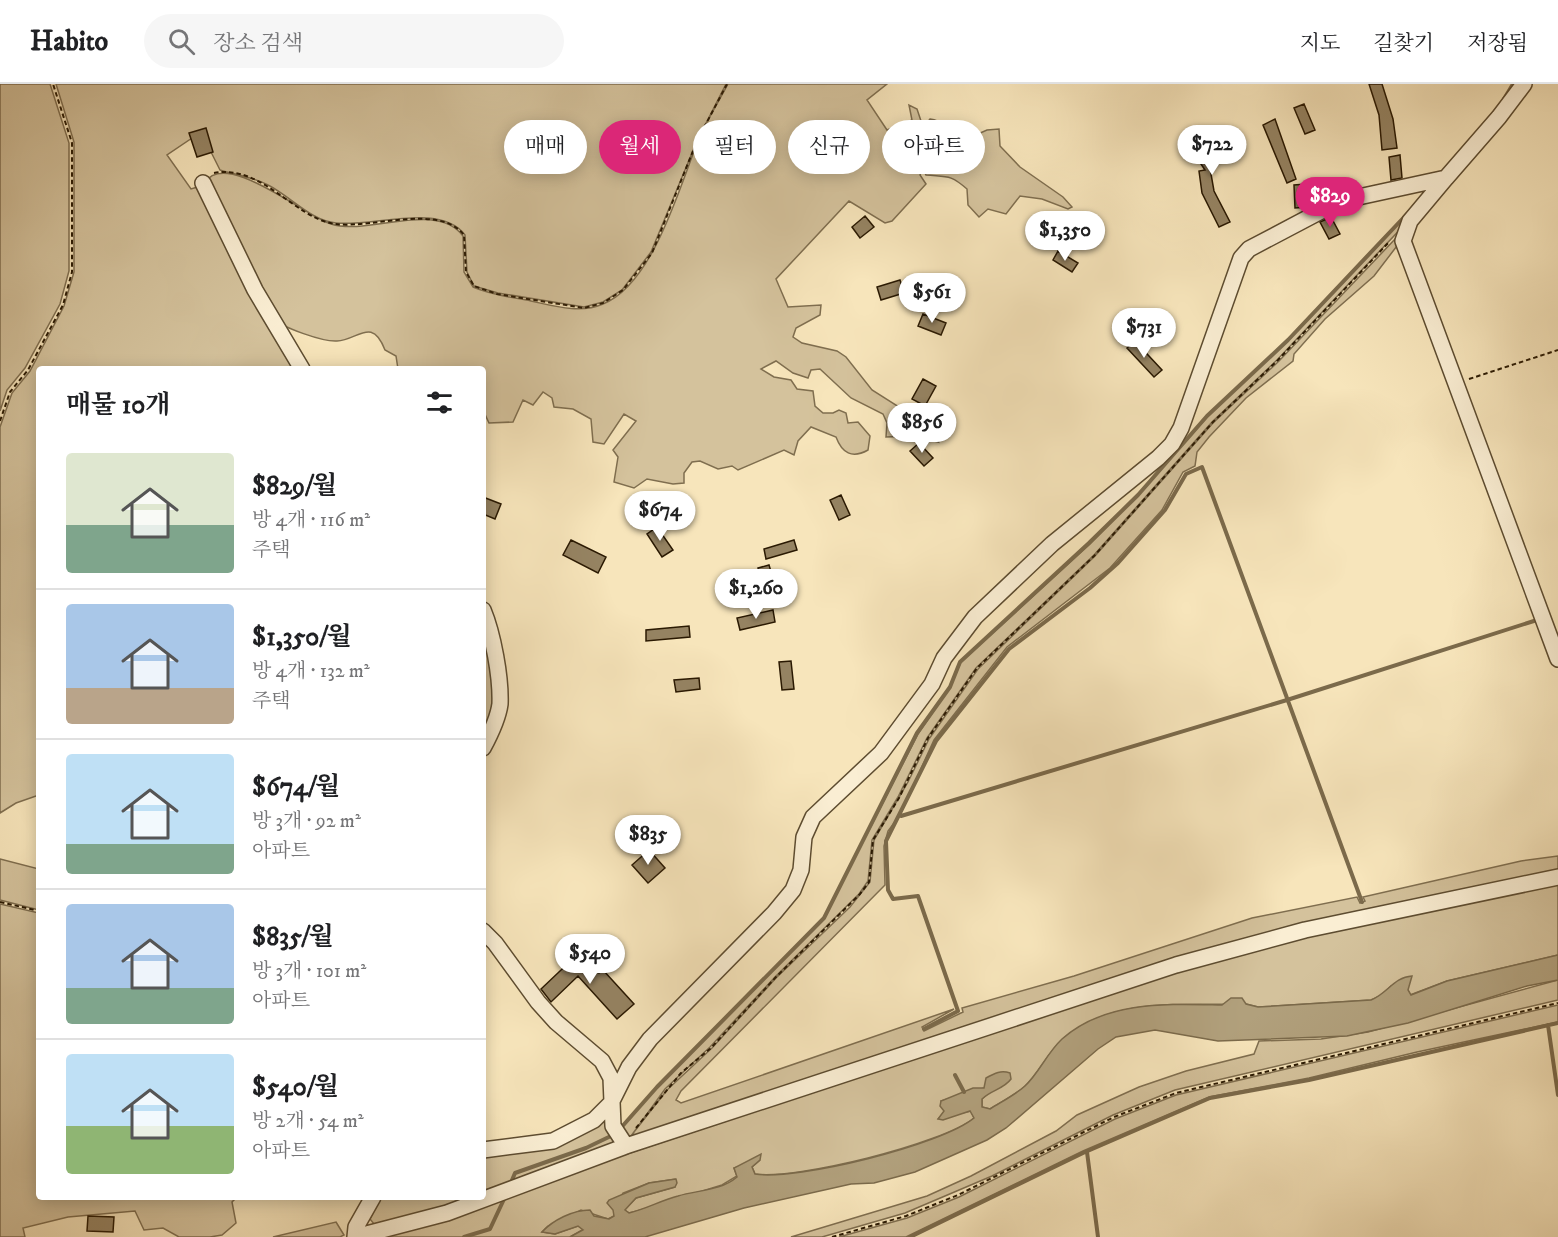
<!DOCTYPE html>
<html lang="ko">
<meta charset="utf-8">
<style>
body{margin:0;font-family:"IM FELL DW Pica","Noto Serif KR",serif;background:#f6f6f6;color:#202124;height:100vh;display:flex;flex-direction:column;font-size:22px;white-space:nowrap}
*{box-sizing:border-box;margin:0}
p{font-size:20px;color:#757577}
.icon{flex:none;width:33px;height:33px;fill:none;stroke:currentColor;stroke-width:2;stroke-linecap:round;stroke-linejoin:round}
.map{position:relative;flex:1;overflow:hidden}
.details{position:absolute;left:36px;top:282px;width:450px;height:834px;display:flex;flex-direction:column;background:#fff;border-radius:6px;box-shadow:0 3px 15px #0003}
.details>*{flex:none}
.guide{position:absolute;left:504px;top:36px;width:570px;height:54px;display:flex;gap:12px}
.price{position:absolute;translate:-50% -51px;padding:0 14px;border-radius:21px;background:#fff;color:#222;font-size:20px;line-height:39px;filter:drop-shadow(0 2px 3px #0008)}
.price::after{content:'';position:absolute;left:50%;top:36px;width:18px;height:14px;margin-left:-9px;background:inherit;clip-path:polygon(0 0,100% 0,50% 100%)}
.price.current{background:#db2777;color:#fff}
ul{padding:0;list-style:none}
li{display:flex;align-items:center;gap:18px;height:150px;padding:0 30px}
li+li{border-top:2px solid #e0e0e0}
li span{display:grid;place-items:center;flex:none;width:168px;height:120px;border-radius:6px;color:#555}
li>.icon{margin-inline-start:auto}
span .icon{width:72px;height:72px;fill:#fffc;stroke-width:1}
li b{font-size:26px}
h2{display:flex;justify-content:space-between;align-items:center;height:72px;padding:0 30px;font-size:26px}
.chip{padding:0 21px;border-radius:27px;background:#fff;box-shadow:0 3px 15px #0003;font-size:21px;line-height:54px}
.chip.current{background:#db2777;color:#fff}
header{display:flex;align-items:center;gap:36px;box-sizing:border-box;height:84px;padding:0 30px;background:#fff;border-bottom:2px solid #e0e0e0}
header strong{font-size:28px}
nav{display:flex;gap:33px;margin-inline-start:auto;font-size:21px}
.search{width:420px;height:54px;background:#f6f6f6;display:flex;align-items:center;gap:15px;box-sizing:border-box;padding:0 21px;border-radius:33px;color:#757577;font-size:22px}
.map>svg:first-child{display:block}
</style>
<header>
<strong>Habito</strong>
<div class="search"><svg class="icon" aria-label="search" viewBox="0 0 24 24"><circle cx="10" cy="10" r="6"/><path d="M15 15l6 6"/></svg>장소 검색</div>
<nav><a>지도</a><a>길찾기</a><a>저장됨</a></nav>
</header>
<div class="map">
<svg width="1558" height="1153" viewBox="0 0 1558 1153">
<rect width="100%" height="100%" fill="#f7e5bb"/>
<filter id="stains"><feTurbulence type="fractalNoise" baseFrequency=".00333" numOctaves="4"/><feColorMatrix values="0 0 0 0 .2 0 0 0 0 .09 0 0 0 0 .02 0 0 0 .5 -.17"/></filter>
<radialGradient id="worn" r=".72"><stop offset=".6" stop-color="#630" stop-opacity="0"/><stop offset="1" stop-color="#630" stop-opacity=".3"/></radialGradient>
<path fill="#d4c29c" stroke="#7f6e4f" stroke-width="1.5" d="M0,0H50L69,59V187L60,220L25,284L7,306L0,327Z
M56,0H726L697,57L651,168L622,206L603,218L584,223L498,209L474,202L467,188L465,151C440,118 374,143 336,139C311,137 290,112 268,101C253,93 236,91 220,86L201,48L167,71L191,105L201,102L297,285H39V711L16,719L0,729V343L12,309L30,287L64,222L74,188V58Z
M728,0H887L867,16L887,46L912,36L909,21L917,25L921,37L926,40L930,35C943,36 956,50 969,54L987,46L999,45L1000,62L1020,83L1063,113L1072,123L1068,125L1042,115L1020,112L1006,130L988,125L979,133L968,121L967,105C950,90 947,93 926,91L923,85L920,91L926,100L892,137L885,139L849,117L776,195L788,223L821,221L820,231L796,244L793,253L802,259L837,267L846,273L872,306L907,328L924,341L938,358L914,352L886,353L887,339L883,330L851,314L820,285L811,286L808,294L793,289L776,277L761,285L774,293L791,296L797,305L813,307L815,322L823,329H833L839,326L846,329L848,339L858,338L870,352L868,366C852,375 842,369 836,353L811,343L798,357L794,371L784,366L738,386L732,382L718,385L700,377L692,378L684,389V399L673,400L647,395L634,404L614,398L618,373L613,366L636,337L624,330L604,360L593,358L591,335L573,325L554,323L552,314L543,308L533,321L523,316L513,338L489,339L483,326V285H398L396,272L385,266C372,232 358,256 337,257C324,258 282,244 273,234C265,225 260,208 255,197C238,164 222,131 205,99C224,64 307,133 331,140C369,152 436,116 463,152L464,188L473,203C491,211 511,213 531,217C554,222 580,230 603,220C653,200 679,104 698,57C706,37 718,19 728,0Z
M1428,108L1409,136L1277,276L1212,338L1094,471L976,584L927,654L898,713L872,756L868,797L859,810L775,893L710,963L665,1005L626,1059L618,1048L657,1003L824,834L918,650L950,603L961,578L1090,460L1138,411L1208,332L1288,256Z
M1397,153L1400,158L1374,192L1325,235L1294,270L1293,277L1246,314L1209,353L1197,368L1195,382L1183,388L1162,426L1110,484L1007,563L934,656L900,731L888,747L884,762L885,801L681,1007L676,1016L681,1019L954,925L922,943L924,947L963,928L962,924L1074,892L1252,834L1357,813L1360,819L1365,817L1363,813L1521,777L1558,772V789L1357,833L631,1057L634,1048L667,1006L712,964L776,894L850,823L870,798L874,756L908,698L929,655L978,585L1095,472L1213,339L1279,277Z
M483,533L496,606L483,658Z
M0,775L39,785V826L0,816Z
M1558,797V871L1447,897L1410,911L1408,906L1391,902L1380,912L1371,916L1258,923L1246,920C1185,922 1117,912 1065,953C1047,968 1040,989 1024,1003C1015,1011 1001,1018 990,1025L982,1023V1015L992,1006L984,1004L941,1017L945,1027L939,1034L971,1027L974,1034C942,1060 796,1096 755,1090L752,1083L760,1076L734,1084L737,1092L722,1101L637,1127L629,1129L624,1126L636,1114L675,1103V1095L649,1099L623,1109L614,1126V1132L608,1135L581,1126L548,1142L542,1148L555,1150L578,1142L584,1145L570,1153H382L491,1115L1235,868Z
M0,820L39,829V1113H237L232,1118L236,1139L222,1151L210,1153H179L163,1144L144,1146L135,1127L68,1133L23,1144L25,1153H0Z
M1558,896V916L1175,1006L1113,1031L992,1092L905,1129L822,1153H791L927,1112L971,1092L1056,1047L1077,1031L1139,1003L1186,987L1254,970L1259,957L1321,955L1368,948Z
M1558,921V938L1417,968L1309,994L1209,1013L1083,1067L906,1153H839L907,1134L959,1113L1115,1035L1176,1011Z
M604,1031L621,1062L483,1107V1071L515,1066Z
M381,1113H470L449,1122L374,1140L370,1135Z
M336,1138L344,1151L340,1153H273Z"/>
<path fill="#b1a07c" stroke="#7b6a4b" stroke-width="1.5" d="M1558,871V896L1527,902L1408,939L1347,952L1218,957L1155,946L1116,953L1098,965L1006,1044L987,1056L915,1088L874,1099L851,1100L744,1124L645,1153H570L583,1146L578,1142L555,1150L542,1148C553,1136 573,1126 590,1126L594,1132L609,1135L614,1132L613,1126L607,1119L609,1116L649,1099L676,1095L677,1099L675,1103L636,1114L625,1126L629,1129C646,1125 662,1116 678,1112C697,1106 721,1107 737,1093L734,1084L761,1070L760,1076L752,1083L755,1090C796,1097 942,1061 974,1034L970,1027L943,1036L938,1035L944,1027L940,1022L941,1017L973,1004H984L986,994C995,989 1001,986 1010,989L1011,995C1004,1005 991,1006 982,1015V1023L990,1025C1001,1018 1015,1011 1025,1002C1039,989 1047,969 1062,955C1106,916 1169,920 1222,921L1231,914H1242L1246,920L1258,923L1371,916C1387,910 1394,893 1412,892L1408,906L1411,911L1447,897Z"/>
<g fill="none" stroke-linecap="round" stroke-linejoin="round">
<path stroke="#7b6a4b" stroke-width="4" d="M1504,15L1513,0
M901,732L1287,616L1537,536
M1548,941L1558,1011
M924,945L958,927L918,812L893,815L888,806L886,757L936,657L1009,565L1090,504L1118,479L1165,426L1186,390L1202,383L1362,818
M955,991L964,1008
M619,1046L657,1003L824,834L917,649L950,603L960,578L1089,459L1138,411L1207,332L1288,256L1407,130
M1087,1068L1098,1153
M510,1101L515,1089L586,1064L613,1051
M464,1153L490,1145L505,1113
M910,1153L1083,1069L1210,1014L1309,996L1558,939"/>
</g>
<path fill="#958362" stroke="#2a1902" stroke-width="1.5" d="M1369,0H1382L1393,35L1397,64L1382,66L1379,31Z
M1304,20L1315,46L1305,50L1294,24Z
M1275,35L1296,95L1287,99L1263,41Z
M206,44L213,68L197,73L189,49Z
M1224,47L1231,58L1208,73L1214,107L1230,138L1219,143L1202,109L1199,87L1205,86L1193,68Z
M1400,71L1402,94L1391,96L1389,73Z
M1307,100L1308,123L1295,124L1294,101Z
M865,132L874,143L860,154L852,143Z
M1331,133L1340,150L1329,155L1320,138Z
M1058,167L1078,179L1072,188L1053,176Z
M900,196L904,209L881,216L877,203Z
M923,230L946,239L941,251L918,242Z
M1135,257L1162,286L1154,293L1127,264Z
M923,295L936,302L925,322L912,315Z
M919,359L933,374L924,382L910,367Z
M841,411L850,431L839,436L830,416Z
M483,413L501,420L495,435L483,430Z
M657,443L673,466L662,473L647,450Z
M571,456L606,473L598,489L563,471Z
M794,456L797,466L766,475L764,465Z
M769,481L775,501L764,505L758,484Z
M773,526L775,538L740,546L737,534Z
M689,542L690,553L646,557V546Z
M791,577L794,605L782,606L779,578Z
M699,594L700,605L676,608L674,596Z
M649,766L665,784L648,799L632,781Z
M580,868L599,889L603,886L634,920L617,935L578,892L551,918L541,905Z
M88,1132L114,1133L113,1148L87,1147Z"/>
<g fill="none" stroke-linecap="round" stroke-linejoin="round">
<defs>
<path id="minor" d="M1446,94L1410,137L1403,157L1558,575
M203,99L255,206L302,285
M483,526C493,550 501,593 500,620C498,635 490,651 483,664
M483,847L495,859L538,918L556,938L602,977L611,994L613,1042L626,1062
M483,1066L553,1057L594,1036L611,1019L629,983L650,955L774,829L793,806L801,786L804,753L813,733L881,669L932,600L944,574L975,533L1052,460L1158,374L1172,360L1181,344L1241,174L1249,165L1340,117L1446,94L1499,33L1524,0
M355,1153L447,1129L626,1062L1176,881L1305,846L1558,793
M355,1153L356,1143L373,1113"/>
</defs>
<use href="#minor" stroke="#5d4c30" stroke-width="18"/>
<path stroke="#2a1902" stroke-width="2" stroke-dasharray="4.5 3" stroke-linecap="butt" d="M214,89C262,80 294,134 335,140C372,145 439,119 464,151L466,188L474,202L497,210L584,224L603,219L623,206L652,169L697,57L727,0
M1469,295L1558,266
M0,337L10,308L28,286L63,221L72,188V59L53,0
M0,818L39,827
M636,1044L681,989L711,964L775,894L860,810L869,798L873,756L899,714L928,654L977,584L1094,472L1213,338L1278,276L1389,158
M832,1153L906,1132L958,1111L1114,1033L1176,1009L1558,919"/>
<use href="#minor" stroke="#faeed3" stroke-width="15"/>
</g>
<rect width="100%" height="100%" filter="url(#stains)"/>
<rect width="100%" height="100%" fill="url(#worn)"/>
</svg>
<b class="price" style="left:1212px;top:92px">$722</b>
<b class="price current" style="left:1330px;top:144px">$829</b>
<b class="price" style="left:1065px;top:178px">$1,350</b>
<b class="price" style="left:932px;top:240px">$561</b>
<b class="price" style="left:1144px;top:275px">$731</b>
<b class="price" style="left:922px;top:370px">$856</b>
<b class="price" style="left:660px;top:458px">$674</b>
<b class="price" style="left:756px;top:536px">$1,260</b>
<b class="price" style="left:648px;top:782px">$835</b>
<b class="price" style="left:590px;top:901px">$540</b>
<div class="guide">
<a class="chip">매매</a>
<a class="chip current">월세</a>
<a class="chip">필터</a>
<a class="chip">신규</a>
<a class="chip">아파트</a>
</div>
<section class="details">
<h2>매물 10개<svg class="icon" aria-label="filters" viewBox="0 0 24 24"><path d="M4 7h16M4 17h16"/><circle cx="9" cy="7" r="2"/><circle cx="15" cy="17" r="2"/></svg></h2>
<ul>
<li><span style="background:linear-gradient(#dfe7d0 60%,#7fa58c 0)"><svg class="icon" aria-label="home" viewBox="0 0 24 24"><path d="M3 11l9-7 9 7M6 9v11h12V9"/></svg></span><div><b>$829/월</b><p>방 4개 · 116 m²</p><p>주택</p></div></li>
<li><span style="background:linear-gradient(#a9c7e8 70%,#b9a48a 0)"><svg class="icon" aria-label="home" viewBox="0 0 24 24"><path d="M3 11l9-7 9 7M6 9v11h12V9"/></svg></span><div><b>$1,350/월</b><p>방 4개 · 132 m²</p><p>주택</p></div></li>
<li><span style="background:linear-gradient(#bfe0f5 75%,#7fa58c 0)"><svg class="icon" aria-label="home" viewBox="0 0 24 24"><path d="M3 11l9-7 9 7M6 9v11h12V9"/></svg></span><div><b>$674/월</b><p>방 3개 · 92 m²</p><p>아파트</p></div></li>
<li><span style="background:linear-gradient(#a9c7e8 70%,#7fa58c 0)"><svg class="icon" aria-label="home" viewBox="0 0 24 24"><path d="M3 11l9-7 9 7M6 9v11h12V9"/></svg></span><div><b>$835/월</b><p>방 3개 · 101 m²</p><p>아파트</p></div></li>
<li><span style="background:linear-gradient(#bfe0f5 60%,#8fb573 0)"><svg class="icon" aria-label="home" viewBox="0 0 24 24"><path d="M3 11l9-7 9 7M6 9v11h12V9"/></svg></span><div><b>$540/월</b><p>방 2개 · 54 m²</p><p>아파트</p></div></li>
</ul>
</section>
</div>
